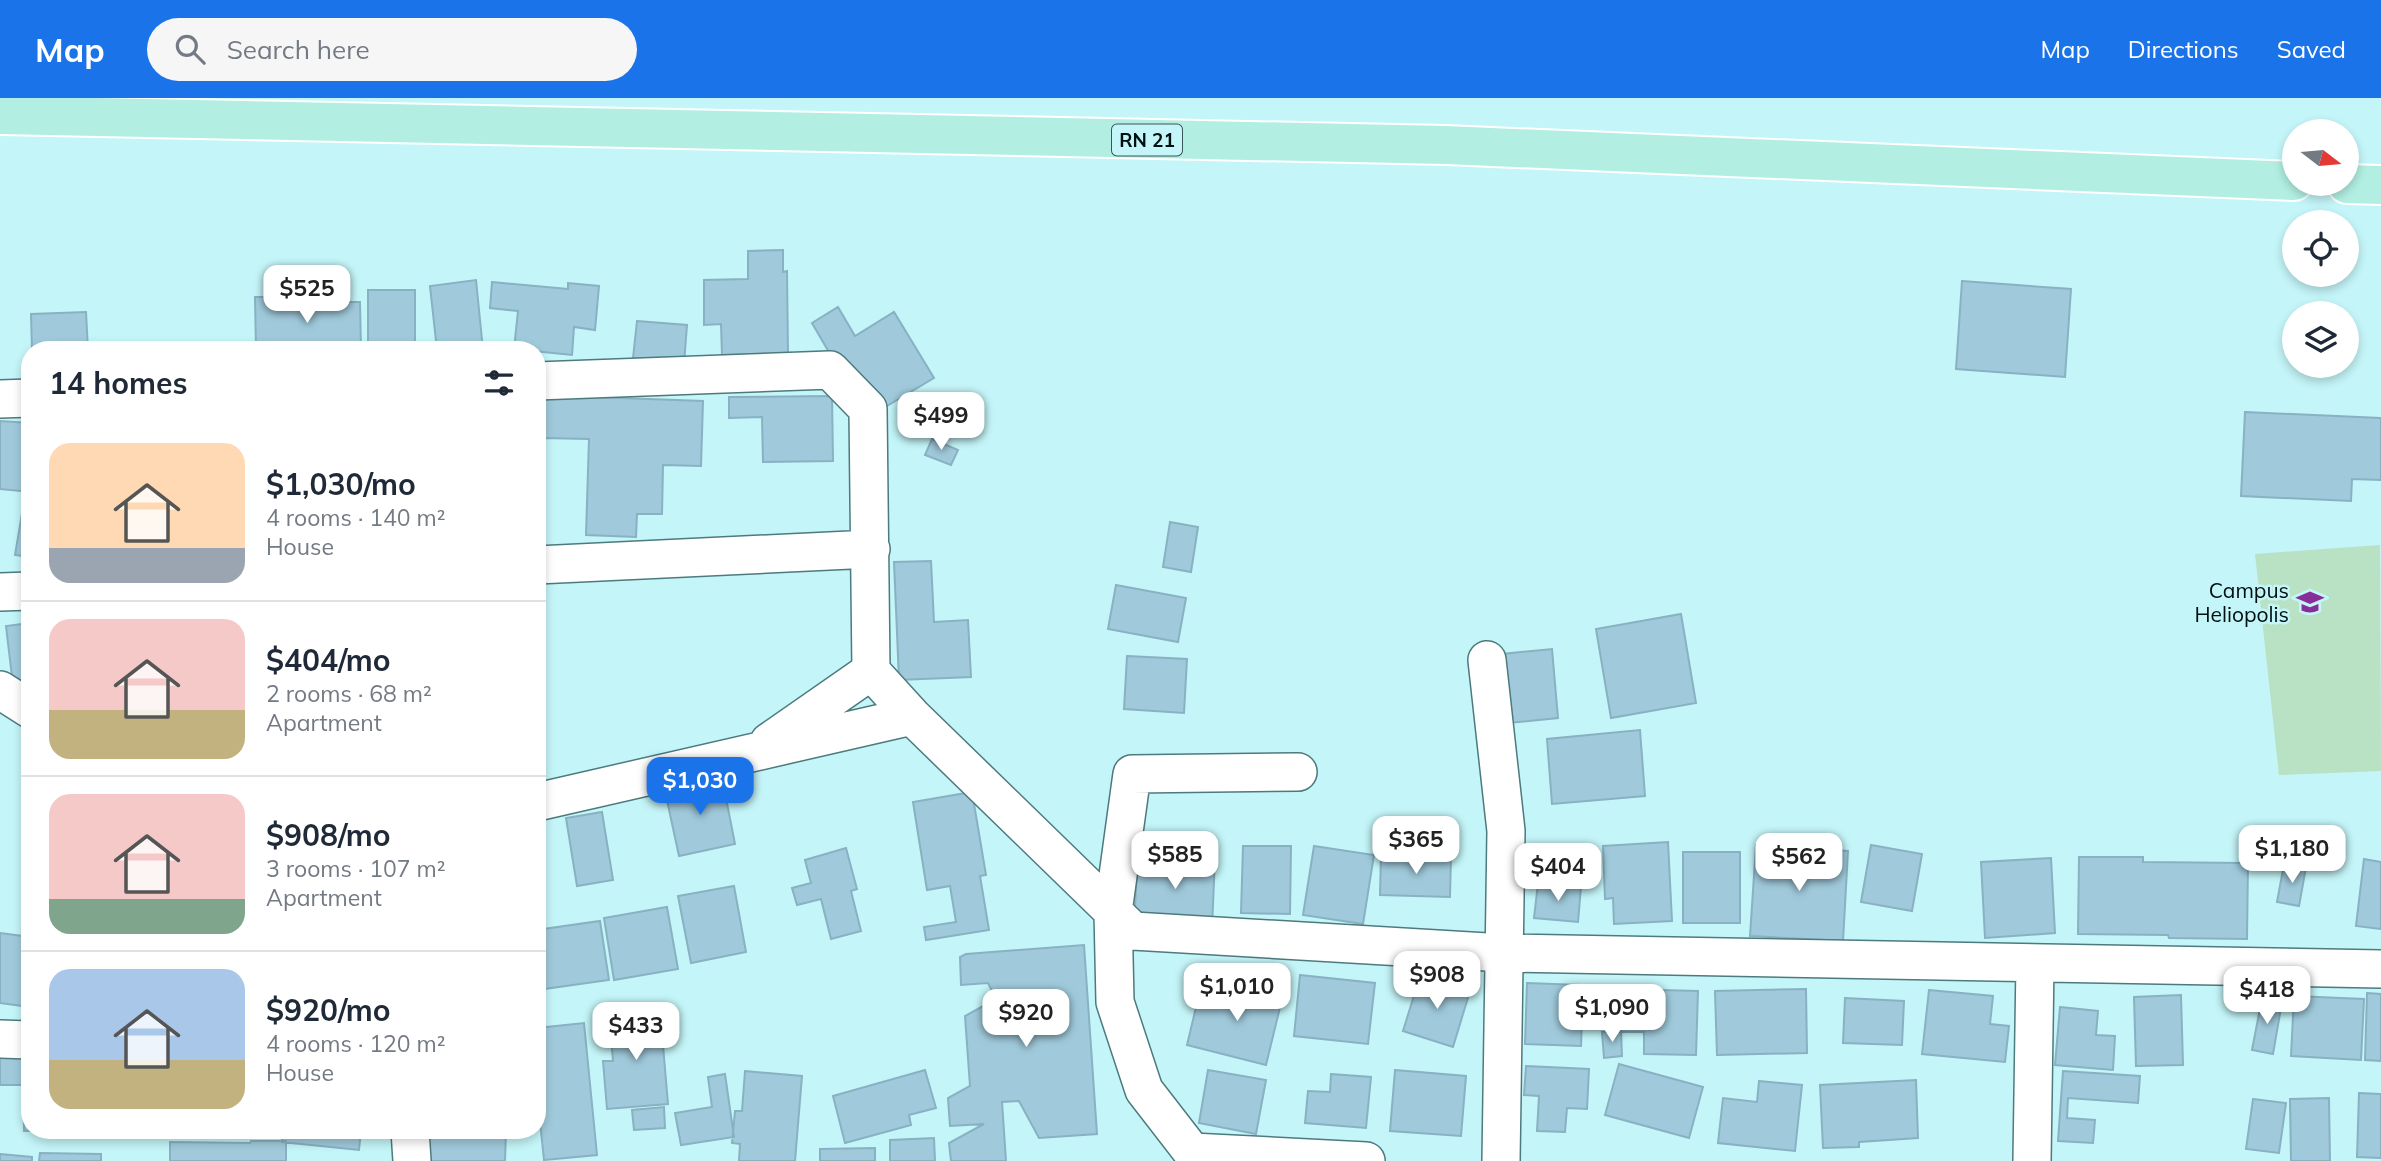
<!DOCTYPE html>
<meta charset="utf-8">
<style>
body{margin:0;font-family:Mulish,sans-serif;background:#f6f6f7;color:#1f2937;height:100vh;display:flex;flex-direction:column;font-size:26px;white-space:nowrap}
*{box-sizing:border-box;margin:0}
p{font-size:23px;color:#747a83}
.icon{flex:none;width:38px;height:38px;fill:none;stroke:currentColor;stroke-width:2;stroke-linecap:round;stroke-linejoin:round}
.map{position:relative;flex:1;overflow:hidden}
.drawer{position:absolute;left:21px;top:243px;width:525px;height:798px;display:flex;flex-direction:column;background:#fff;border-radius:28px;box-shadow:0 4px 10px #0003}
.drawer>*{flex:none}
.needle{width:46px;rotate:106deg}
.fabs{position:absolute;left:2282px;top:21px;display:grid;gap:14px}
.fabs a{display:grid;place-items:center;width:77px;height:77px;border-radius:50%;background:#fff;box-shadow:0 4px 10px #0003;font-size:35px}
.price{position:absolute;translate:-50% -60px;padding:0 16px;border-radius:14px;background:#fff;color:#222;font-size:23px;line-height:46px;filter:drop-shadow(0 2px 4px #0008)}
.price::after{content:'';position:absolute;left:50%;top:42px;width:21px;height:16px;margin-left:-10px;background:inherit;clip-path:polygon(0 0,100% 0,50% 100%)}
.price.selected{background:#1a73e8;color:#fff}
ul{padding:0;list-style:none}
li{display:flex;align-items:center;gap:21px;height:175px;padding:0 28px}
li+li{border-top:2px solid #e0e1e3}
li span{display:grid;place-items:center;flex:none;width:196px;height:140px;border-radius:21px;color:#555}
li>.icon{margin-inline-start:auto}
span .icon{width:84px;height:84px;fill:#fffc;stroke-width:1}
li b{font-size:30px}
h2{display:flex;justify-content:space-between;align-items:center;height:84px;padding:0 28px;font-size:30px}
header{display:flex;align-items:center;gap:42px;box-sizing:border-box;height:98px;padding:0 35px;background:#1a73e8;color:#fff}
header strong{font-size:33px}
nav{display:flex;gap:38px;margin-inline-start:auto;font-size:24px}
.search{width:490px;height:63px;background:#f6f6f7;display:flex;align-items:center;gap:18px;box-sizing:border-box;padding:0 24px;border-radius:38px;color:#747a83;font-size:26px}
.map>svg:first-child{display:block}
</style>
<header>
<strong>Map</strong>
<div class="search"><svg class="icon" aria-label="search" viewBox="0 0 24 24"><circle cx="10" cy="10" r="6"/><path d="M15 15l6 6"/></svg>Search here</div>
<nav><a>Map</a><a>Directions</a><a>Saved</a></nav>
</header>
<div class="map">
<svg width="2381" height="1063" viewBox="0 0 2381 1063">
<rect width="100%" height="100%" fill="#c4f5f8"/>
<path fill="#b8e2c3" d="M2380,447L2381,673L2279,677L2255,456Z"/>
<path fill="#a0cadb" stroke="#88b1c2" stroke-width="2" d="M783,152V174L787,173L788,256L722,257L721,226L704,227V182L748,181V153Z
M476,182L483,252H437L430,188Z
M1962,183L2071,191L2065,279L1956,271Z
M492,184L568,191V185L599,188L595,232L574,229L572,257L514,251L518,213L490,210Z
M368,192H415V252H368Z
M255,199H313V204H360L361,252H256Z
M838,209L855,238L894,214L934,280L872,317L834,253L830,256L812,225Z
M86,214L88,252H32L31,216Z
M637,223L687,227L684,266L633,260Z
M537,297L703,303L701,368L663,367L662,416H637L636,439L586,437L589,341L541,340L540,371H537Z
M832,298L833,363L763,364L762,319L729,320V299Z
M2245,314L2381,320V382L2352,381L2351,403L2241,398Z
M0,323L30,325V394L0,391Z
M932,341L958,352L951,367L925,357Z
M22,415L30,416V459L15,457Z
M1170,424L1198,429L1191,474L1163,469Z
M931,463L934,524L968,522L971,579L899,582L894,464Z
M1116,487L1186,500L1178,544L1108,531Z
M1681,516L1696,605L1611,620L1596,531Z
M30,525V620L17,621L6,528Z
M1552,551L1558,620L1509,625L1502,556Z
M1127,558L1187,561L1184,615L1124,611Z
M1640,632L1645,698L1552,706L1547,641Z
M722,680L735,746L679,758L665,693Z
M972,694L986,777L980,778L989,832L926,842L924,829L956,824L950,788L927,792L913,704Z
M602,714L613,782L577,788L566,720Z
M1668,744L1672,823L1614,826L1613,800L1605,801L1603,748Z
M1756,747L1848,753L1843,843L1750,838Z
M1871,747L1922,756L1912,813L1861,804Z
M1243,748H1291L1290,816L1241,815Z
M1314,748L1374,757L1363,826L1303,817Z
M846,750L857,791L851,793L861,833L831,841L821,801L797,807L792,790L811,785L805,762Z
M1683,754H1740V825H1683Z
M1138,756L1215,759L1212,830L1134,827Z
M1381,757L1451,758L1450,799L1380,797Z
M2079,759H2143V764L2248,765L2247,841L2169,840L2168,837L2078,836Z
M2051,760L2055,835L1985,840L1981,764Z
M2364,761L2381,764V831L2356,828Z
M2284,766L2306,769L2299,808L2277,804Z
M1538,785L1581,789L1578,824L1534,820Z
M734,788L746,854L691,865L678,798Z
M667,809L678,871L614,882L604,820Z
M542,822L543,831L600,823L609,882L537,892V823Z
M0,835L30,839V909L0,905Z
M1084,847L1097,1036L1039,1040L1019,1003L1002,1004L1006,1063H951L949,1045L984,1026L950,1028L948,1000L970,988L965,918L996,901L988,885L961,887L960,859L966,856Z
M1300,877L1375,885L1368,946L1294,938Z
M1420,878L1470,893L1453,949L1403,933Z
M1221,882L1283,897L1266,967L1187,947L1198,901L1215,906Z
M1527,885L1606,888L1605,918H1582L1581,948L1525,946Z
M1620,891L1698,893L1696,957L1644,956V934H1619Z
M1806,891L1807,955L1717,957L1715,893Z
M1929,892L1993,898L1990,926L2009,928L2005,964L1922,956Z
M2367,895L2381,896V963L2365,962Z
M2181,897L2183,967L2136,968L2134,899Z
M2294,898L2364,901L2361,962L2291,958Z
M1845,900L1904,903L1902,947L1843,945Z
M2262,900L2282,904L2273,956L2252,952Z
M2060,909L2098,913L2096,937L2115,938L2113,972L2055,967Z
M660,912L668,1006L607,1011L603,963H613L609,917Z
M584,925L597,1057L544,1062L537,995V930Z
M1621,933L1622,958L1604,960L1602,934Z
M30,958V1032H70L24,1033L23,987H0V959Z
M1619,966L1703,989L1689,1040L1605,1017Z
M1526,968L1589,971L1587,1011L1567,1010L1565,1034L1537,1033L1539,998L1524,997Z
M925,972L936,1010L909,1017L911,1027L845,1045L833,998Z
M1208,972L1266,982L1256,1036L1199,1025Z
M1395,972L1466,978L1461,1038L1390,1033Z
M745,973L802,978L795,1063H739L740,1046L732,1045L735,1013H742Z
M2063,973L2140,978L2138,1005L2068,1000L2067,1020L2095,1022L2093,1045L2058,1043Z
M725,976L734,1039L681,1047L675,1015L712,1009L708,979Z
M1331,976L1371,979L1366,1030L1305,1025L1308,993L1330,994Z
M1916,982L1918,1040L1859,1044V1049L1823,1050L1820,987Z
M1759,983L1802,987L1795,1053L1718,1045L1723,1000L1757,1004Z
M2359,995L2381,996V1060L2357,1059Z
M2329,1000L2330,1063H2291L2290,1001Z
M2253,1001L2286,1005L2279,1055L2246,1051Z
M664,1009L665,1030L634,1032L632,1012Z
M156,1032H222L221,1040Z
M283,1032H361L359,1052L282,1044Z
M399,1032H506L505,1063H397Z
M934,1040L935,1063H890V1042Z
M251,1043H286V1063H170V1044L250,1045Z
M875,1050V1063H820V1051Z
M40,1055L101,1056V1063H39Z
M0,1056L32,1059V1063H0Z"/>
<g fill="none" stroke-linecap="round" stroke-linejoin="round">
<defs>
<path id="minor" d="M537,283L830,272L868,311L871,573L912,618
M0,301L30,300
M537,467L871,451
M0,494L30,493
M1487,562L1506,733L1501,1063
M0,592L30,611
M769,644L871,573
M1298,674L1132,676L1113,814L1115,904L1144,992L1192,1054L1366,1063
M537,704L912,618L1133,833L1504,855L2381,871
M0,941L30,942
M410,1032L412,1063
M2032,1063L2035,865"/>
<path id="primary" d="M0,17L1446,47L2294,83
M2347,86L2381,87"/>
</defs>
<use href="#minor" stroke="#4d7a7d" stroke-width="40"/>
<use href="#primary" stroke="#fff" stroke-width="42"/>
<use href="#minor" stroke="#fff" stroke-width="37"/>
<use href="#primary" stroke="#b2efe2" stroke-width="38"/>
</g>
<defs>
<symbol id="university-bare" viewBox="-9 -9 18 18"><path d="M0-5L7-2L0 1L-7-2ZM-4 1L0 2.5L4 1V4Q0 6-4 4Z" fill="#882d99" stroke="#c4f5f8" stroke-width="2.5" paint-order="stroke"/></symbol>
</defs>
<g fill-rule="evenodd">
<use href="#university-bare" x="2291" y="485" width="38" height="38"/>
</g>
<g text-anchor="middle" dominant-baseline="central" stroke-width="5" stroke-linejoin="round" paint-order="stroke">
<rect fill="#c4f5f8" stroke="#3b5456" stroke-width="2" x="1112" y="26.5" width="70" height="31" rx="5"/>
<g font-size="19" font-weight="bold" fill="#000f10">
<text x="1147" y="42">RN 21</text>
</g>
<g font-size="21" fill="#000f10" stroke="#c4f5f8" text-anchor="end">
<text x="2289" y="492">Campus<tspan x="2289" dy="24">Heliopolis</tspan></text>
</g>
</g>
</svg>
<div class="fabs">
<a><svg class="needle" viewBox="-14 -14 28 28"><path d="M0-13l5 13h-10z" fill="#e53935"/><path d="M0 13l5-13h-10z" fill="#747a83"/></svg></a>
<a><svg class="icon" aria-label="locate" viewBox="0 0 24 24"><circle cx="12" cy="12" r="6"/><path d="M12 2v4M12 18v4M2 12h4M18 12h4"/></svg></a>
<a><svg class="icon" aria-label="layers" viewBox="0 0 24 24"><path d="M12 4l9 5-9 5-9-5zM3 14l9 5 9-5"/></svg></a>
</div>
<b class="price" style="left:307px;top:227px">$525</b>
<b class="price" style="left:941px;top:354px">$499</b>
<b class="price selected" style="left:700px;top:719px">$1,030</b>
<b class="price" style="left:1416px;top:778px">$365</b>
<b class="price" style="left:2292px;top:787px">$1,180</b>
<b class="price" style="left:1175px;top:793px">$585</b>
<b class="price" style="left:1799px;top:795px">$562</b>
<b class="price" style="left:1558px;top:805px">$404</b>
<b class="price" style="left:1437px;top:913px">$908</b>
<b class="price" style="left:1237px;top:925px">$1,010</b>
<b class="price" style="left:2267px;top:928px">$418</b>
<b class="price" style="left:1612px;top:946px">$1,090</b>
<b class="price" style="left:1026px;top:951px">$920</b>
<b class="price" style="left:636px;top:964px">$433</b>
<section class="drawer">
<h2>14 homes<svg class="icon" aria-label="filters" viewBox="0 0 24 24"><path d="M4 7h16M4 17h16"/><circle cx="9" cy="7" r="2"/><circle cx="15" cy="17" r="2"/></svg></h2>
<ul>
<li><span style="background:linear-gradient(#ffd9b3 75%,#9aa5b1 0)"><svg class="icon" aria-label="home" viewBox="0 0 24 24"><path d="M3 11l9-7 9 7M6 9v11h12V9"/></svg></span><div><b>$1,030/mo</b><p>4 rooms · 140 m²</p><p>House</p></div></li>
<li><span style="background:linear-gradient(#f6c9c9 65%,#c2b280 0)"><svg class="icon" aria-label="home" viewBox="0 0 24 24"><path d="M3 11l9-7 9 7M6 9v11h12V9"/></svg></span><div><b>$404/mo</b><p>2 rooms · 68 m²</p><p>Apartment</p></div></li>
<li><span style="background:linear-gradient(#f6c9c9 75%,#7fa58c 0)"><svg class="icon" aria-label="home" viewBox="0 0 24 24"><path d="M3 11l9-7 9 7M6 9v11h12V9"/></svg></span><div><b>$908/mo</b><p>3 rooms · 107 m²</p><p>Apartment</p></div></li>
<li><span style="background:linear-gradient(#a9c7e8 65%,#c2b280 0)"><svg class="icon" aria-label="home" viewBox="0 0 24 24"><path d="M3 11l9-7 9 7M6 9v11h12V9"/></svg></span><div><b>$920/mo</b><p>4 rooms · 120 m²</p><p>House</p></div></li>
</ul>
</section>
</div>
